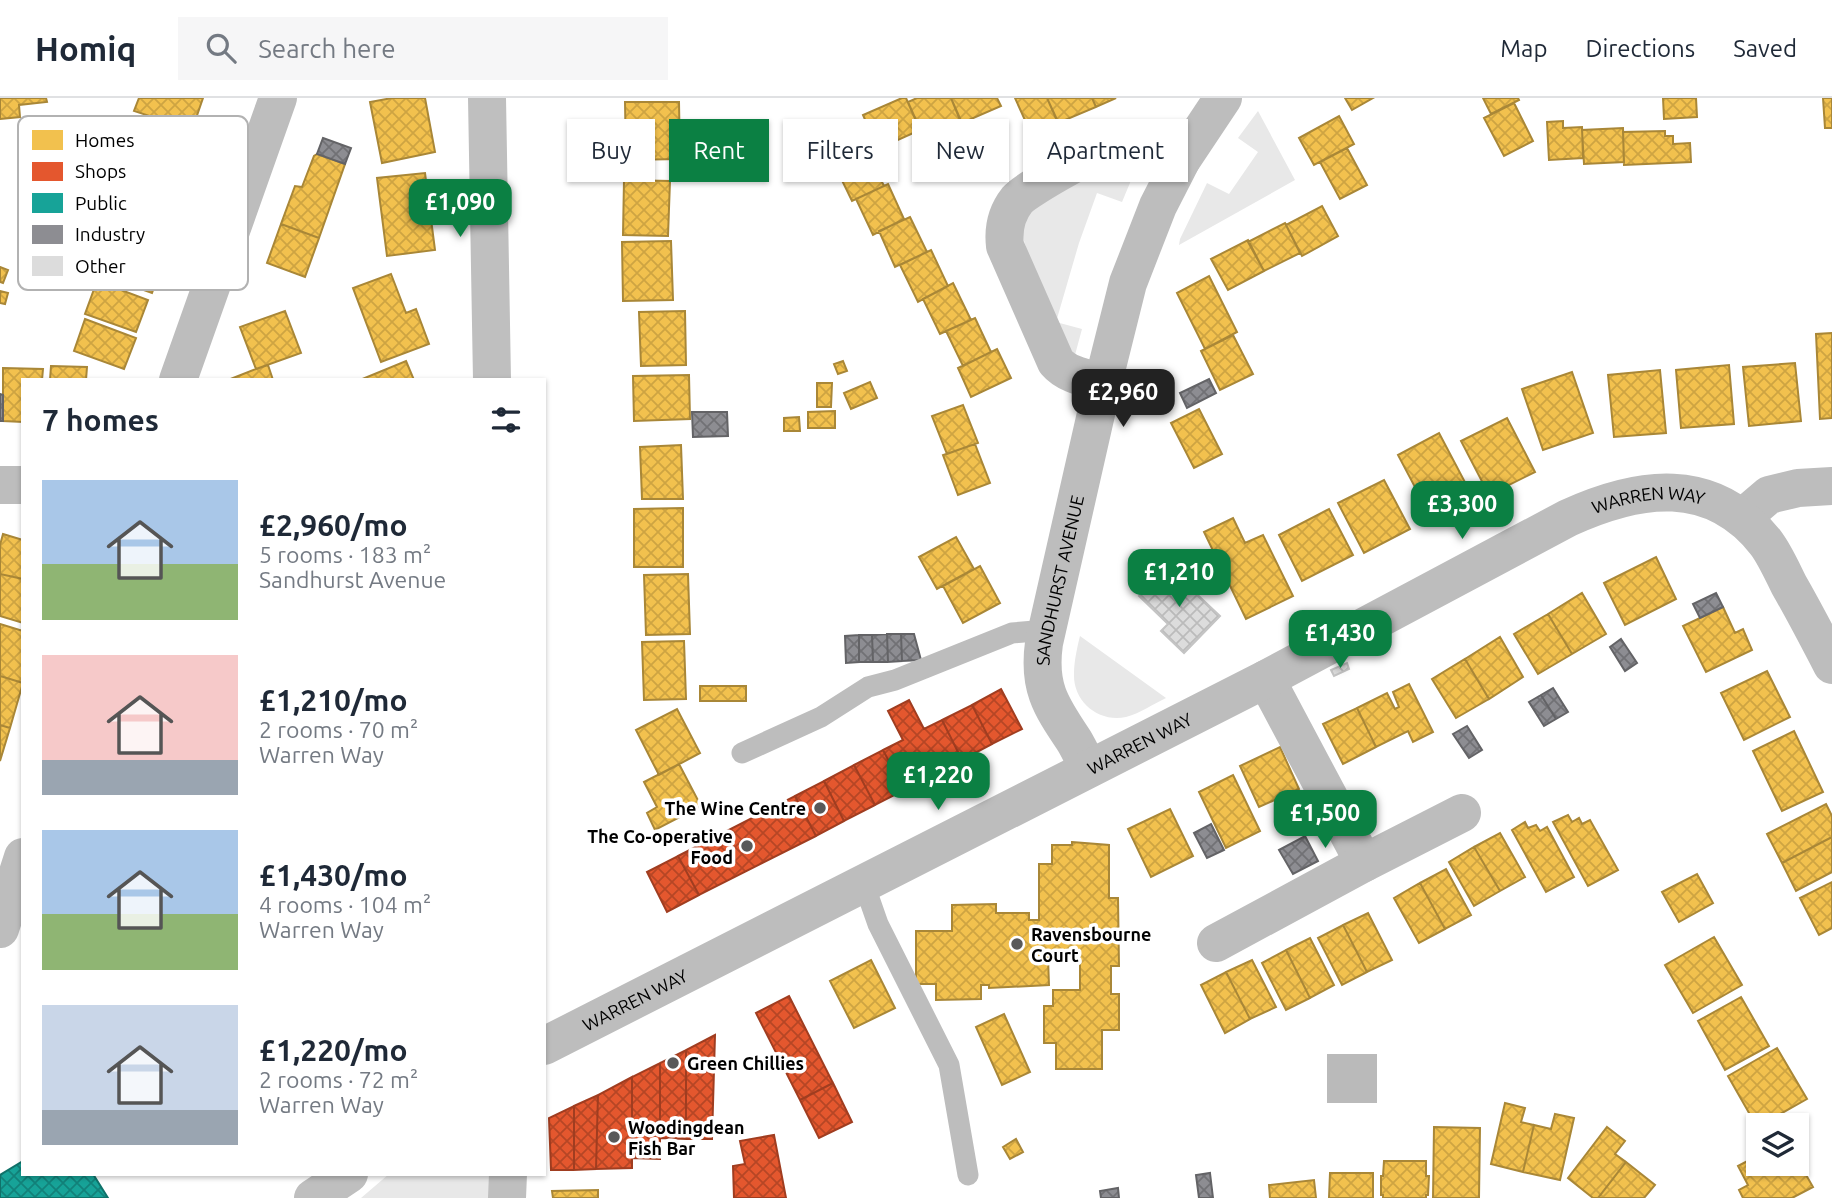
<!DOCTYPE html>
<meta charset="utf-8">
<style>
body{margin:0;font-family:Ubuntu,sans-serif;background:#f6f6f7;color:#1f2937;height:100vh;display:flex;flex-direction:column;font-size:26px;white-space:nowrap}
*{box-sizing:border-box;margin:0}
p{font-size:23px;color:#747a83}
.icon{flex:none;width:38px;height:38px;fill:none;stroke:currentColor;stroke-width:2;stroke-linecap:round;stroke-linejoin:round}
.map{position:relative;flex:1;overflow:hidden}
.sheet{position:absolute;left:21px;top:280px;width:525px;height:798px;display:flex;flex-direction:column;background:#fff;border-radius:0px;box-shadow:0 2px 5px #0004}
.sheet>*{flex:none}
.banner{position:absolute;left:567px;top:21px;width:665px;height:63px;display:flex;gap:14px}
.controls{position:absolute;left:1746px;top:1015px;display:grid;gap:14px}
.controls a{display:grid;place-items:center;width:63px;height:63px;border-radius:0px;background:#fff;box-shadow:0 2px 5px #0004;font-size:35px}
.price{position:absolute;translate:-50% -60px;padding:0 16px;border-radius:14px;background:#0b8043;color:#fff;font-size:23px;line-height:46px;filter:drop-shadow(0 2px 4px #0008)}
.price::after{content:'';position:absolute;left:50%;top:42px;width:21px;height:16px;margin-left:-10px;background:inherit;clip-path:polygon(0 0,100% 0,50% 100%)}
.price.current{background:#222;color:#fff}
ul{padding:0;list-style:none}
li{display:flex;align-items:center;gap:21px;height:175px;padding:0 21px}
li span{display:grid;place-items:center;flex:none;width:196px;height:140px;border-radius:0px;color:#555}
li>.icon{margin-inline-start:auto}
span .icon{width:84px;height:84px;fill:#fffc;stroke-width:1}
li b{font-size:30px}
h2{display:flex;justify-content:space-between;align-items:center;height:84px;padding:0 21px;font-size:30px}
.pill{padding:0 24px;border-radius:0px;background:#fff;box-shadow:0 2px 5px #0004;font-size:24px;line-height:63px}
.pill.current{background:#0b8043;color:#fff}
header{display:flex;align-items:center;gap:42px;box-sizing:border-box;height:98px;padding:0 35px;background:#fff;border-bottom:2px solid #e0e1e3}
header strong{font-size:33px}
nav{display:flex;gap:38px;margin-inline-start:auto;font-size:24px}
.search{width:490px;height:63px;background:#f6f6f7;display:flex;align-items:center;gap:18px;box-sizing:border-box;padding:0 24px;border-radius:0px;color:#747a83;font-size:26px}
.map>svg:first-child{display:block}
</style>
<header>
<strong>Homiq</strong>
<div class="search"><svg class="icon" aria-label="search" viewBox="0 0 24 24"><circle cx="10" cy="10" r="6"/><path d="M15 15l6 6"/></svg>Search here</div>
<nav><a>Map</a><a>Directions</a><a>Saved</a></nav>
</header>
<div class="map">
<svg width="1832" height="1100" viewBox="0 0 1832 1100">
<defs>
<pattern id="homes-cross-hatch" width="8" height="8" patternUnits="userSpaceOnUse" patternTransform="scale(1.75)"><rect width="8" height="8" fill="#f2c14e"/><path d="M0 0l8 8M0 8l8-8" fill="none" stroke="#cea442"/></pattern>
<pattern id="shops-cross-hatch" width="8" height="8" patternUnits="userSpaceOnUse" patternTransform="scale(1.75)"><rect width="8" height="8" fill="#e4572e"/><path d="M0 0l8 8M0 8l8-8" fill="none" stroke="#b64625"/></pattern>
<pattern id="public-cross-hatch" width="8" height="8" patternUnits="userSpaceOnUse" patternTransform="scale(1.75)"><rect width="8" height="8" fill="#17a398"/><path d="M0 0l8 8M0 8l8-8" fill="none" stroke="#12827a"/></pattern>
<pattern id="industry-cross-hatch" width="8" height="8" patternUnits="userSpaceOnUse" patternTransform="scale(1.75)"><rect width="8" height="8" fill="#8d8d92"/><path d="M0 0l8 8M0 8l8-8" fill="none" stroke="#717175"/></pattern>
<pattern id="building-cross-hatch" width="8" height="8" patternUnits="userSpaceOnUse" patternTransform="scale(1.75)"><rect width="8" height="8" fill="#dcdcdc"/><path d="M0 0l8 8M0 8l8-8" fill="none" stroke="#bbb"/></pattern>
</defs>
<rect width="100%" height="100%" fill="#fff"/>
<path fill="#e8e8e8" d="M1258,13L1295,82L1179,147L1180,141L1207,85L1229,96L1258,54L1238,40Z
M1142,56L1122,104L1097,95L1079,145L1056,224L1082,231L1072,268L1056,250L1017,119L1117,57Z
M1080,538L1166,600C1153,606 1141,615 1126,619C1099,625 1073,604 1074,576C1074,564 1077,550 1080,538Z
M389,1076H489V1100H361Z"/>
<path fill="#bababa" d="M1327,956H1377V1005H1327Z"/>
<path fill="url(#homes-cross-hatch)" stroke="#a98737" stroke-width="2" d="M0,0H46L47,4L19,7L20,19L0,21Z
M139,0H203L192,32L134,13Z
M392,0H425L435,54L382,65L370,4Z
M902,0H906L920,32L878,51L863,17Z
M917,0H951L960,22L923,38L908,4Z
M951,0H997L1001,8L962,25Z
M1015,0H1047L1060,28L1033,40Z
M1047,0H1092L1096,9L1058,25Z
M1092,0H1116L1096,9Z
M1345,0H1373L1352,12Z
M1483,0H1518L1519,2L1491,16Z
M1663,0H1696L1697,19L1664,21Z
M1823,0H1832V30H1825Z
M625,4H679L680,61L626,62Z
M1514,5L1533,43L1504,58L1484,20Z
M1339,18L1354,46L1314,67L1299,40Z
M1563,23V30L1582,29L1583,60L1549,62L1547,24Z
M1623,30L1624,64L1584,66L1582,32Z
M1665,33V38H1673V46L1690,45L1691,64L1624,67L1623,34Z
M1347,50L1367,87L1340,101L1320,64Z
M866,51L884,88L852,103L834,66Z
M317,56L345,66L319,140L281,126L295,88L302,89L314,58Z
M425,75L435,152L387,158L377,80Z
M624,82L670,83L668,138L623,137Z
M888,86L904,121L873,137L856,101Z
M1322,108L1338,138L1302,158L1286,127Z
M910,119L927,154L895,169L879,133Z
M1285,125L1300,155L1264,173L1248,144Z
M281,126L319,140L305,179L267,165Z
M1248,142L1264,173L1228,192L1211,161Z
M114,143L164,162L152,195L101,177Z
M671,143L673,202L623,203L622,144Z
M931,152L948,188L918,204L900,167Z
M0,169L8,172L3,185L0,184Z
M391,176L406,215L416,211L429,246L381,264L353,190Z
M1209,178L1237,234L1205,251L1177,195Z
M97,183L148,202L136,234L85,216Z
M953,185L971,222L940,236L923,201Z
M0,193L8,195L5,206L0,205Z
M285,213L301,255L256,271L240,229Z
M685,213L686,267L641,268L639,214Z
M975,220L991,254L963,268L946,233Z
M85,221L136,240L124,271L74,253Z
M1832,235V320L1820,321L1816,236Z
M1233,237L1253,276L1220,292L1201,253Z
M997,251L1011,280L971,299L958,270Z
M406,263L414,282H360Z
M843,263L847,273L838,276L834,266Z
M1795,265L1801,323L1749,328L1743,269Z
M268,267L273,282H228L256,271Z
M1729,267L1734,326L1681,330L1676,272Z
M51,268L87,269L86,282H50Z
M3,270L43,271L42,282H23V324L3,323Z
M1660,272L1666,335L1614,339L1608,277Z
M1572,274L1593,335L1543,352L1522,291Z
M689,277L690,321L634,323L633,278Z
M870,284L877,300L851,311L844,295Z
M817,285H832L831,309H817Z
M963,307L978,345L947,356L932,318Z
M1199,311L1222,356L1194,370L1171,325Z
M835,313V330H808V314Z
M799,319L800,333H784V320Z
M1507,320L1535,374L1489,397L1461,343Z
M1439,335L1467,388L1426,410L1398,357Z
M975,346L990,385L958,397L943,357Z
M681,347L683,401H642L640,349Z
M1384,382L1410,431L1364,455L1338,405Z
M683,410V469H634V411Z
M1329,411L1353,457L1302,483L1279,437Z
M1233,420L1245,445L1263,437L1293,498L1246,521L1204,434Z
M3,436L23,442V481L0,476V447Z
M956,439L974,471L937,491L919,459Z
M1656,459L1676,501L1625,527L1604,485Z
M980,468L1000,505L963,525L943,488Z
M0,476L23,481V525L0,518Z
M688,476L690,536L646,537L644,477Z
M1582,495L1606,536L1572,556L1548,516Z
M1723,509L1735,535L1743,531L1752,552L1706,574L1683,528Z
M1548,516L1572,556L1538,576L1514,536Z
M0,526L23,533V585L0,578Z
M1500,539L1523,579L1489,601L1465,561Z
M684,543L686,601L644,602L642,544Z
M1465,561L1489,601L1456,620L1432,581Z
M1767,573L1790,619L1744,642L1721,595Z
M0,578L23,585L10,630L0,627Z
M1409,586L1433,634L1413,644L1408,633L1376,649L1357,610L1387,595L1395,611L1399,609L1393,594Z
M700,588H746V603H700Z
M1357,610L1376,649L1343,666L1323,626Z
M677,611L700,655L659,677L636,632Z
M0,627L10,630L0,663Z
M1794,633L1823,694L1782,713L1753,653Z
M1280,649L1299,691L1259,709L1240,668Z
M679,666L701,708L655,732L647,715L657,709L644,684Z
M1233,677L1260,733L1226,750L1199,694Z
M1826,706L1832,718V739L1782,765L1767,736Z
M1170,711L1193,758L1151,779L1128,731Z
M1568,717L1572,724L1579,720L1582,726L1590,722L1618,772L1588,788L1553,724Z
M1525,724L1528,730L1536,727L1540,733L1547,729L1574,779L1546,794L1512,732Z
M1500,735L1525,779L1500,793L1474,749Z
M1832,739V774L1796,793L1782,765Z
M1072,744L1109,747V800H1118L1119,868H1111V896H1119V932H1102V971H1056V945H1044V908H1053V892H1080V860H1048L1049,887L989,890V887H981V901L936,902V886H916V833H952V807L996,806V815H1029V822H1039V766H1052V747H1072Z
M1474,749L1500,793L1474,808L1449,764Z
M1446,771L1471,817L1445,831L1420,785Z
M1697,776L1713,805L1679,824L1662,794Z
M1832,784V830L1819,837L1800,800Z
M1420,785L1445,831L1419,845L1394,800Z
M1368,815L1392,862L1367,874L1343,827Z
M1343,827L1367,874L1342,887L1318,840Z
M1714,839L1742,887L1693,915L1665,867Z
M1310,840L1334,887L1310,900L1286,852Z
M1286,852L1310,900L1286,912L1262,865Z
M871,862L895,910L854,930L830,883Z
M1252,862L1276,909L1250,921L1226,874Z
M1226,874L1250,921L1225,935L1201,887Z
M1741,899L1769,948L1725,972L1698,923Z
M1004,916L1030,974L1002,987L976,929Z
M1777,950L1807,1001L1757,1029L1728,978Z
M1505,1005L1525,1010L1521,1024L1534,1027L1523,1074L1491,1066Z
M1555,1016L1574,1020L1560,1082L1523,1074L1534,1027L1551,1031Z
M1434,1029L1480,1030L1479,1100H1433Z
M1607,1029L1625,1043L1615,1056L1626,1064L1598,1100H1593L1568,1080Z
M1016,1041L1023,1054L1010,1061L1003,1049Z
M1759,1057V1066H1797V1061L1813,1089L1792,1100H1743L1739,1092L1748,1087L1738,1068Z
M1384,1063H1426V1078H1429L1428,1097H1426V1100H1383V1097H1381V1078H1383Z
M1626,1064L1655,1087L1644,1100H1598Z
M1330,1075H1373V1100H1329Z
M1314,1082L1316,1100H1270L1269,1087Z
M598,1092V1100H553L552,1093Z"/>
<path fill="url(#shops-cross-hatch)" stroke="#a03d20" stroke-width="2" d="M1001,591L1022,631L992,646L972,607Z
M909,602L924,631L942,622L962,662L904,692L883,652L903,642L888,613Z
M972,607L992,646L962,662L942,622Z
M883,652L904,692L875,707L854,667Z
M854,667L875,707L844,723L824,683Z
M824,683L844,723L816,738L795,698Z
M795,698L816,738L699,797L678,758Z
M678,758L699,797L667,814L647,774Z
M789,898L833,985L800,1002L756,915Z
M715,937L712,1041H686V952Z
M686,952V1041L660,1040V965Z
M660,965V1061L632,1060V979Z
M632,979V1070L596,1071L598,997Z
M833,985L852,1024L819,1040L800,1002Z
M598,997L596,1071L574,1072V1008Z
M574,1008V1072H551L549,1020Z
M774,1037L786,1100H734L733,1068L745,1066L740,1043Z"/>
<path fill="url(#public-cross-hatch)" stroke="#10726a" stroke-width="2" d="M23,1063V1076H93L108,1100H0V1077Z"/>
<path fill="url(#industry-cross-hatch)" stroke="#636366" stroke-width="2" d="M323,40L351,50L345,66L317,56Z
M1209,281L1216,295L1187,310L1180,295Z
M0,296L3,297V323H0Z
M692,314H727L728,338L693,339Z
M1716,495L1723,509L1700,520L1693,506Z
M887,536L888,564H873L872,537Z
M887,536H901L902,563L888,564Z
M901,536H914L921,562L902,563Z
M859,537H872L873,564H859Z
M859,537V564L846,565L845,538Z
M1621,541L1637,565L1625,573L1610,549Z
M1553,590L1568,614L1556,621L1541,597Z
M1541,597L1556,621L1544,628L1529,604Z
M1467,628L1482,652L1469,660L1453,636Z
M1211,726L1224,752L1207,760L1194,735Z
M1305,738L1318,763L1293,776L1279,752Z
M1210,1075L1213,1100H1199L1196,1077Z
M1118,1090L1119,1100H1101L1100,1093Z"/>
<path fill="url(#building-cross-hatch)" stroke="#c4c4c4" stroke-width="2" d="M1168,469L1220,518L1184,555L1161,533L1168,526L1139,498Z
M1347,565L1349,571L1334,578L1331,572Z"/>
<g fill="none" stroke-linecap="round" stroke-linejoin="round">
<path stroke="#bdbdbd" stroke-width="21" d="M742,655L821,619L868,589L895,582L1012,535L1047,532
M864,786L878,826L949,967L968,1077"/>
<g stroke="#bdbdbd" stroke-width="38">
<path d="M178,282L278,0"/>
<path d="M1103,285C1086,280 1067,277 1056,264L1005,148C1003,131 1006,116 1017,102C1027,90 1111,44 1126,42C1145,41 1165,55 1181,63"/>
<path d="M0,387H23"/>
<path d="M1742,420L1769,397L1798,390L1832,388"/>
<path d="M1266,581L1364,765"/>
<path id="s1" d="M1089,670C1083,661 1079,650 1073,641C1050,607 1038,588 1044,545L1103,285L1128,185L1158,108L1181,63L1223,0"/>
<path d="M0,831L23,759"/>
<path d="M1216,845L1364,765L1462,715"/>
<path id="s2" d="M544,948L1266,581L1568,420C1638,388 1712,376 1766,445C1775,457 1782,473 1789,487C1804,513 1818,540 1832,567"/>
</g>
<path stroke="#bfbfbf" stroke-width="38" d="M487,0L492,282
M313,1100L349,1076
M507,1100L508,1076"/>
</g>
<g fill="#595959" stroke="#fff" stroke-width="2.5">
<circle cx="820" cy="710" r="7"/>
<circle cx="747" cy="748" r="7"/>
<circle cx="1017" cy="846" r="7"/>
<circle cx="673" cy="965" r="7"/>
<circle cx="614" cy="1039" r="7"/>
</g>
<g text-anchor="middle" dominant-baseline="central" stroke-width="7" stroke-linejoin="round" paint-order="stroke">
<g font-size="18" fill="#000" stroke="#fff">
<text stroke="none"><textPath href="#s2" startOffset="1236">WARREN WAY</textPath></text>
<text stroke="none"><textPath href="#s1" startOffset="201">SANDHURST AVENUE</textPath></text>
<text stroke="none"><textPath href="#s2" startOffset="668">WARREN WAY</textPath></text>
<text stroke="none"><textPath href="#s2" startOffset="102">WARREN WAY</textPath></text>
</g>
<g font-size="18" font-weight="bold" fill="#000" stroke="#fff" text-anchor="start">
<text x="806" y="710" text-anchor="end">The Wine Centre</text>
<text x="733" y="738" text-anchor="end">The Co-operative<tspan x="733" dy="21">Food</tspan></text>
<text x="1031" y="836">Ravensbourne<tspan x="1031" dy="21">Court</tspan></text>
<text x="687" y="965">Green Chillies</text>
<text x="628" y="1029">Woodingdean<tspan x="628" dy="21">Fish Bar</tspan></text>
</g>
</g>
<rect x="18" y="18" width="230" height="174" rx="10" fill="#fff" stroke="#b2b2b2" stroke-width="2"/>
<rect x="32" y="32" width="31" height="20" fill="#f2c14e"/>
<rect x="32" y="64" width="31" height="19" fill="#e4572e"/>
<rect x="32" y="95" width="31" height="20" fill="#17a398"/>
<rect x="32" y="127" width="31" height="19" fill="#8d8d92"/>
<rect x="32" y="158" width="31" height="20" fill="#dcdcdc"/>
<g font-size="19" fill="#000">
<text x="75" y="49">Homes</text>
<text x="75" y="80">Shops</text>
<text x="75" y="112">Public</text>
<text x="75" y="143">Industry</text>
<text x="75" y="175">Other</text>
</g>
</svg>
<div class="controls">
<a><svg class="icon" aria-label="layers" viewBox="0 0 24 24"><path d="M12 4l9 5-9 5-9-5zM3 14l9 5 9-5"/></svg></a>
</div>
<b class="price" style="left:460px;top:141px">£1,090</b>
<b class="price current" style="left:1123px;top:331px">£2,960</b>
<b class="price" style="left:1462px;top:443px">£3,300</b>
<b class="price" style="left:1179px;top:511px">£1,210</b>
<b class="price" style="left:1340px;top:572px">£1,430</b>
<b class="price" style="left:938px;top:714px">£1,220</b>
<b class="price" style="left:1325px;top:752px">£1,500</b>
<div class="banner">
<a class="pill">Buy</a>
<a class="pill current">Rent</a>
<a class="pill">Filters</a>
<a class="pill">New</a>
<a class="pill">Apartment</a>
</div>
<section class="sheet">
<h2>7 homes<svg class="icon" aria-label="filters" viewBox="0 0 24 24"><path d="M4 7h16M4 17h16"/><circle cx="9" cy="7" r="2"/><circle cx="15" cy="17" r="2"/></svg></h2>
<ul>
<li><span style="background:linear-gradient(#a9c7e8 60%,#8fb573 0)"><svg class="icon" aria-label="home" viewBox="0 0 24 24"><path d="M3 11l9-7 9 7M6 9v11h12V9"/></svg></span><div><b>£2,960/mo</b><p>5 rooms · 183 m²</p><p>Sandhurst Avenue</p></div></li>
<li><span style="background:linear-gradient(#f6c9c9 75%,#9aa5b1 0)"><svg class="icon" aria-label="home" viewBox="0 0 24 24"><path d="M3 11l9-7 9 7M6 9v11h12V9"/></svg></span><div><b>£1,210/mo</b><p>2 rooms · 70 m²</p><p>Warren Way</p></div></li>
<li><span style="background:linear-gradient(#a9c7e8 60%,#8fb573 0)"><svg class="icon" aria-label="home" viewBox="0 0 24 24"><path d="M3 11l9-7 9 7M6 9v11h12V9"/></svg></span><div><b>£1,430/mo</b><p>4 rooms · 104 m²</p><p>Warren Way</p></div></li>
<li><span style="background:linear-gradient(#c9d6e8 75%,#9aa5b1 0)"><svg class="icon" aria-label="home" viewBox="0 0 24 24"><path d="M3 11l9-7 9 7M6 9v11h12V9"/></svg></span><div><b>£1,220/mo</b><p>2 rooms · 72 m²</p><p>Warren Way</p></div></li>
</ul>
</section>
</div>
